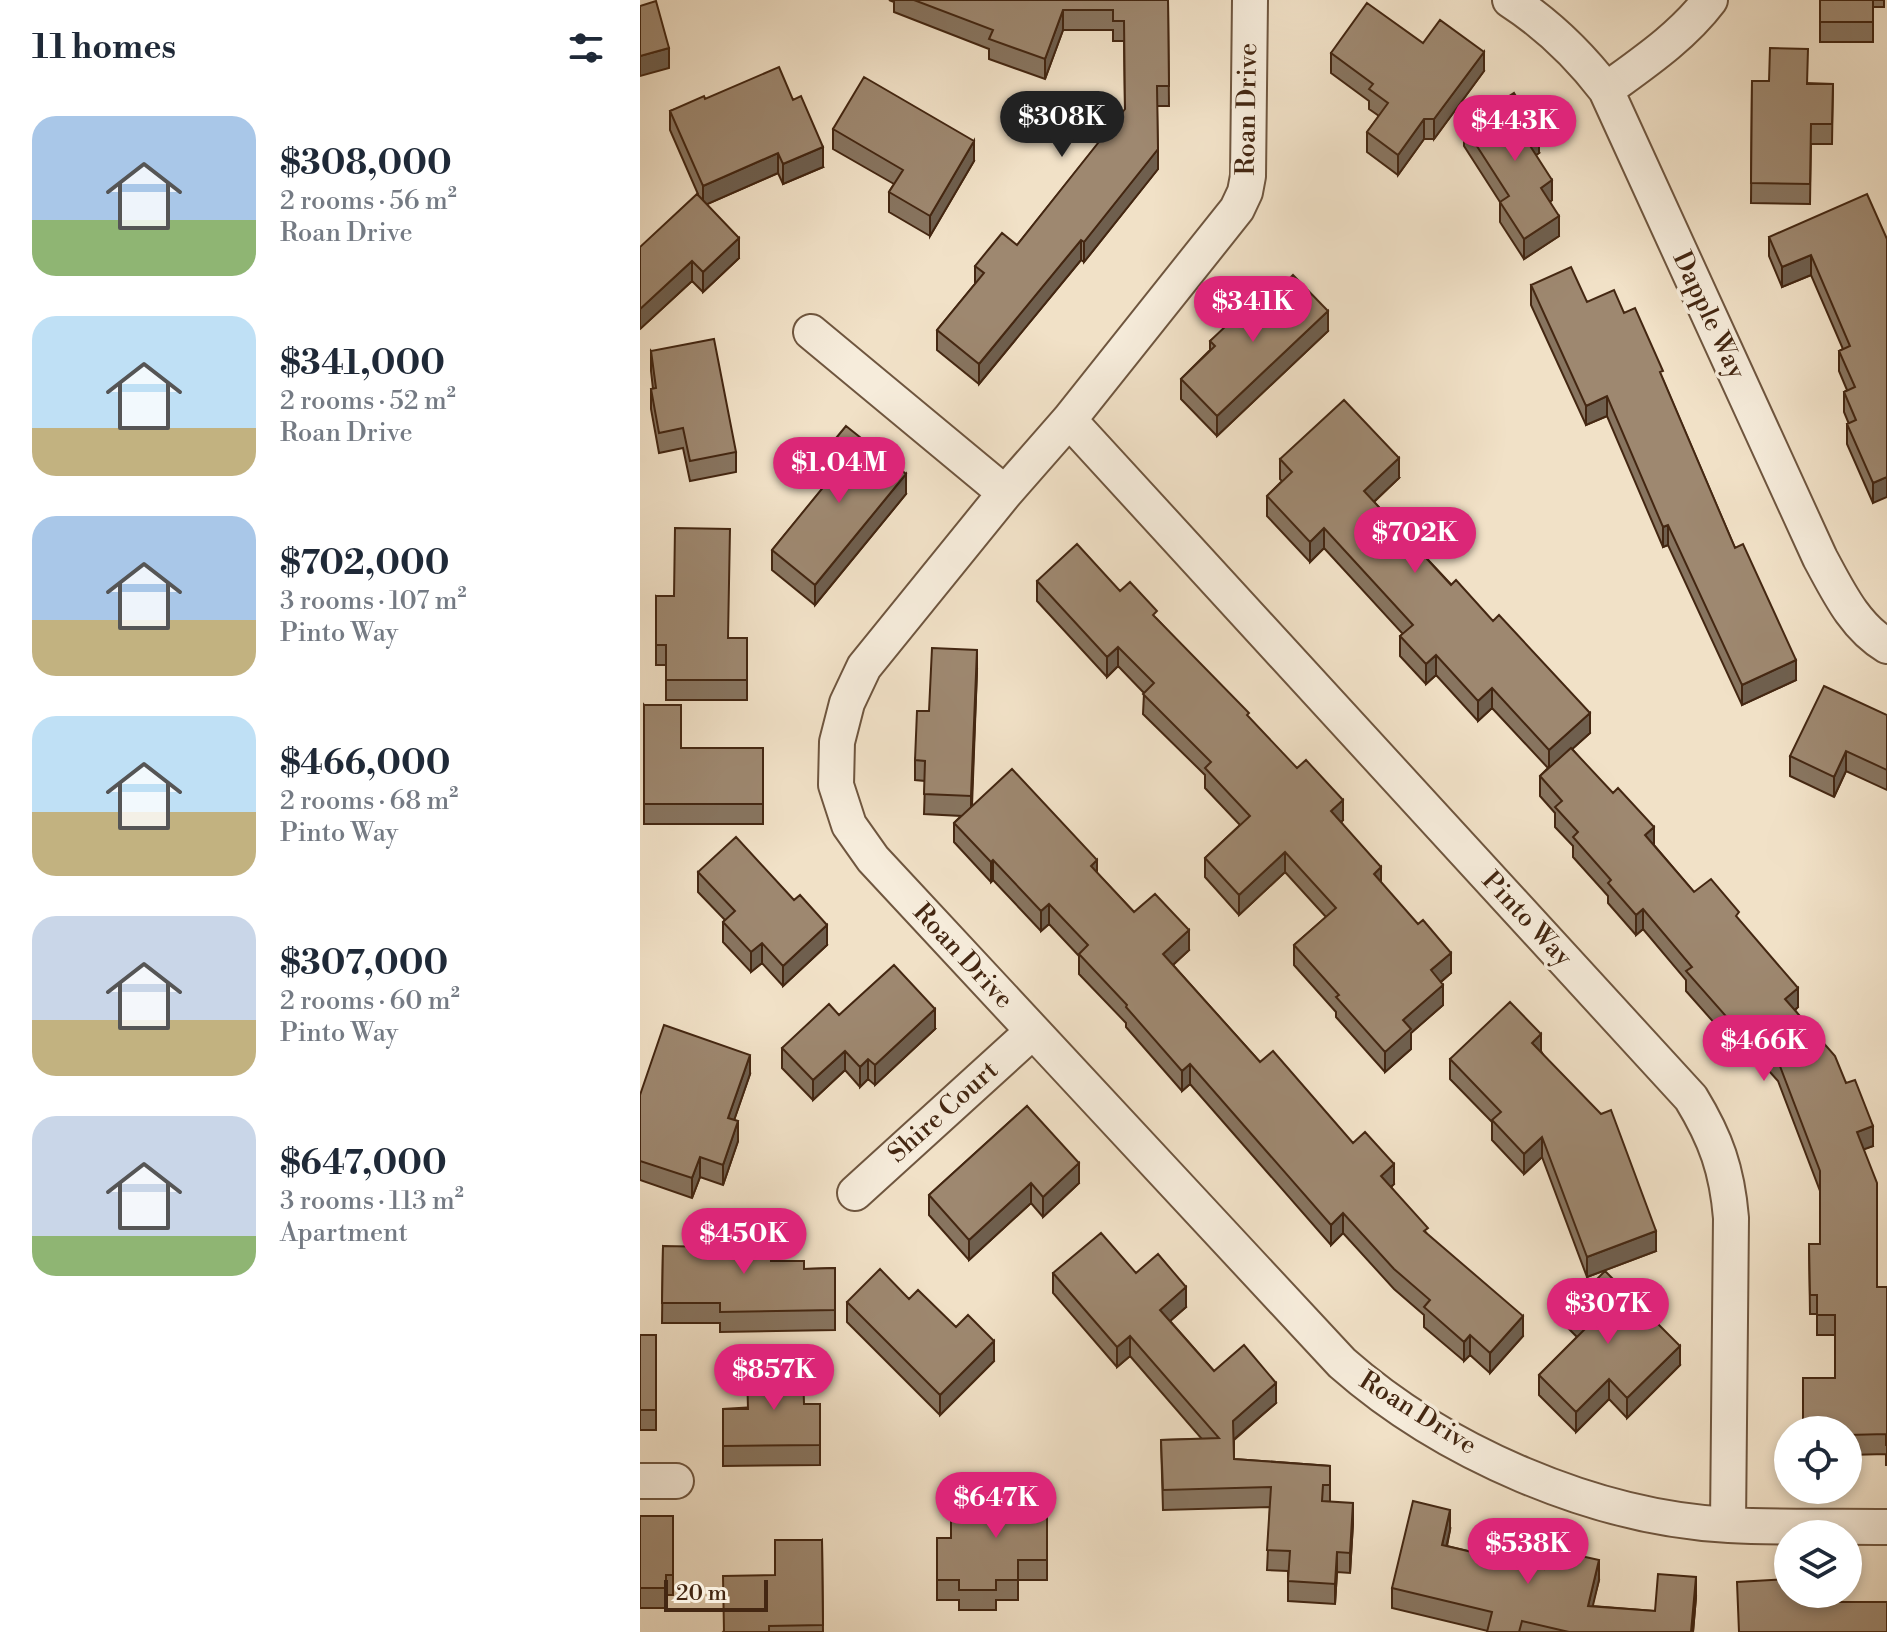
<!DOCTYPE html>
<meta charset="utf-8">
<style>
body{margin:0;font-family:"Libre Bodoni",serif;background:#f6f6f7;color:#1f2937;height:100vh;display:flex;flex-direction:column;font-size:30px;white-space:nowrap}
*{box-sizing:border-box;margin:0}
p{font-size:26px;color:#747a83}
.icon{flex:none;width:44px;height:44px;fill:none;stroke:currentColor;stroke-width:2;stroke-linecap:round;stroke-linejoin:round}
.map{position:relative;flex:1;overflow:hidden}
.panel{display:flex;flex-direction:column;background:#fff;width:640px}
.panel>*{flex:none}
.controls{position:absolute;left:1134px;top:1416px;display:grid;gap:16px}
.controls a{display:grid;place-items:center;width:88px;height:88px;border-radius:50%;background:#fff;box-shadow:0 4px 12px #0003;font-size:40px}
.scale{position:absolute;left:24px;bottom:20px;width:104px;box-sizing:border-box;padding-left:8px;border:4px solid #442712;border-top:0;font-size:22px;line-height:28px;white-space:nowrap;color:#442712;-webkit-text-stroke:6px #f6ecdb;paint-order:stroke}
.price{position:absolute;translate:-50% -68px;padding:0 18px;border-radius:28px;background:#db2777;color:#fff;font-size:26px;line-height:52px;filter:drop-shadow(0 2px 4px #0008)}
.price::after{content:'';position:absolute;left:50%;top:48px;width:24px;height:18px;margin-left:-12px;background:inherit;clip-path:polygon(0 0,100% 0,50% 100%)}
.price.active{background:#222;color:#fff}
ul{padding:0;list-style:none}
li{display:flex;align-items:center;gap:24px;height:200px;padding:0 32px}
li span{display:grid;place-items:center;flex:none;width:224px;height:160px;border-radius:24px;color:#555}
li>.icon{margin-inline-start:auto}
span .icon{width:96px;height:96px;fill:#fffc;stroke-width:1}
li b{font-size:34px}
h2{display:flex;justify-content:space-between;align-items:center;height:96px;padding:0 32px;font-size:34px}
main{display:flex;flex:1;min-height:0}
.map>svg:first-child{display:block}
</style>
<main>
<section class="panel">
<h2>11 homes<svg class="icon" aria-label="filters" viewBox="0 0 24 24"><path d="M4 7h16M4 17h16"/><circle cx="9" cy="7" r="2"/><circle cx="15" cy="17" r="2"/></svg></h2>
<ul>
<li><span style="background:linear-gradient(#a9c7e8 65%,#8fb573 0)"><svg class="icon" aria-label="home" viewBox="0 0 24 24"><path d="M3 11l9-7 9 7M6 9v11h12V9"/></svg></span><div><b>$308,000</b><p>2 rooms · 56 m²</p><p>Roan Drive</p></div></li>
<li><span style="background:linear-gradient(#bfe0f5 70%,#c2b280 0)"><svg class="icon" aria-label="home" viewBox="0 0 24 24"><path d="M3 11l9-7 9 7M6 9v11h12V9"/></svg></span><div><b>$341,000</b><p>2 rooms · 52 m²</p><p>Roan Drive</p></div></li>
<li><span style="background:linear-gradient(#a9c7e8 65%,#c2b280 0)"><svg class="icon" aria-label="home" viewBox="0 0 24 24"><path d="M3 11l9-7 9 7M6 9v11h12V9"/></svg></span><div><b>$702,000</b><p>3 rooms · 107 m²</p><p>Pinto Way</p></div></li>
<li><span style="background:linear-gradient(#bfe0f5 60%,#c2b280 0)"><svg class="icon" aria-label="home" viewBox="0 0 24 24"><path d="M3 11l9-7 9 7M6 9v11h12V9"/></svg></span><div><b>$466,000</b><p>2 rooms · 68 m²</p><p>Pinto Way</p></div></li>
<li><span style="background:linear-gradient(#c9d6e8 65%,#c2b280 0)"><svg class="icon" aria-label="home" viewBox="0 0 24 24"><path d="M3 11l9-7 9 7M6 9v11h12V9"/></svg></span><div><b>$307,000</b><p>2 rooms · 60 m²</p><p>Pinto Way</p></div></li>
<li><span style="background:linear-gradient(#c9d6e8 75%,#8fb573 0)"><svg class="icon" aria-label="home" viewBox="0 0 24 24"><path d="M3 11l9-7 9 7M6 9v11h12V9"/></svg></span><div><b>$647,000</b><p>3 rooms · 113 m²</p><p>Apartment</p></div></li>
</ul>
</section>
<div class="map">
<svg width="1247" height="1632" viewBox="0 0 1247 1632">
<rect width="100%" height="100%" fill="#f1e1c7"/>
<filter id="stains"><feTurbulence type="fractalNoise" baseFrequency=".0025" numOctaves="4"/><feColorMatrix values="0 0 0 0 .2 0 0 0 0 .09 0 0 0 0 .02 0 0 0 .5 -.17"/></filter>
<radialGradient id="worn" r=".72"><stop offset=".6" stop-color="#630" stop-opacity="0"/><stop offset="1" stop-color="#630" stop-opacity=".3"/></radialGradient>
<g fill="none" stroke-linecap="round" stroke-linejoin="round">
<defs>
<path id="minor" d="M610,0L608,176L605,192L597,209L429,420L365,493L224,667L207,703L197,742L196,785L209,825L233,859L702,1363C803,1452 954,1518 1089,1525C1141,1528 1194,1526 1247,1527
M870,0C907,24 939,55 966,90L1180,558C1198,591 1214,626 1247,646
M966,90C1003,63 1042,37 1070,0
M171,332L365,493
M429,420L1051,1098C1076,1139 1087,1170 1091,1218L1088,1525
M215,1193L392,1032
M0,1481H36"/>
</defs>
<use href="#minor" stroke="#6f563f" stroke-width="38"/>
<use href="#minor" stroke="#f6ecdb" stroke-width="34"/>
</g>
<path fill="#887560" stroke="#442712" stroke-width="2" d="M249,0H528L529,106H517L518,169L444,262L441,260L339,384L297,350V330L335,284V266L377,245L485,110L484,41H473V30H423L405,79L349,59V49L254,12V2Z
M1180,0H1244V7H1233V42H1180Z
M783,43L844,71L794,139H784L758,175L727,152V132L739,116L729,109V101L691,73V53Z
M1112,81L1193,84L1192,144H1171L1170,204L1111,203Z
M65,99L183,167L143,184L138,173L67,204L99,258L63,292L52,281L0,329L58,194L30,130V111Z
M824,126L899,153L896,155L912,200L910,202L919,236L884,259L860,222V202L824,146Z
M193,129L334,161L290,236L249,212V192L254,184L193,149Z
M1129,237L1247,239L1233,503L1207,444V424H1209L1204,412V392L1207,390L1199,371V351L1203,349L1171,275L1142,287L1129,256Z
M891,285L984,313L1023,380L1095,548L1156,680L1102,705L1028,545L1023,547L967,416L946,425L891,305Z
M631,297L688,331L577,436L541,399V379L570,350V341Z
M11,351L96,452V472L50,481L43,448L19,453L11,409V389H13L11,371Z
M640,459L759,478L734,502L950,733L932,749L1054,892L1099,920L1158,1007L1155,1010L1206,1083L1233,1146L1223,1149L1237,1287H1247V1465H1246V1454L1208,1455V1430H1163V1378H1195V1335H1177V1314H1170L1169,1244H1180V1191L1138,1081L1114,1054L1107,1060L1046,991V980L1003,929L996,935L968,903V896L933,857V846L915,827V813L900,796V776L908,768L852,708L838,721L796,675L786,684L760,656V636L763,634L684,548L670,562L627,516V496L642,481L640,479Z
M178,460L266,494L175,605L132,570V550L185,486L178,480Z
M397,581L480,591L517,619L703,820L701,822L741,883L811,973L801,982L803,1005L771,1033V1049L745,1072L696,1017V1012L654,965V945L686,917L645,872L599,915L565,877V858L600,825L565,788V775L503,714L504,693L478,666L467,677L397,601Z
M16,596L89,638H107V700H26V665H16Z
M337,670L332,806L457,873L494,912L549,950L533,965L620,1062L713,1143L754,1184L751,1187L788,1235L883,1336L850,1373L830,1355L824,1361L784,1327V1315L754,1289L703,1233L691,1245L550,1084L542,1091L486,1027V1023L439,974V956L409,924L401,931L353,880L351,882L314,842V823L321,816L284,814L285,781L275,780V760L289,711Z
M4,705L41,748H123V824H4Z
M1247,715V790L1206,771L1194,797L1150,776V756Z
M58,872L187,945L143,986L122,963L111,972L83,942V922L85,920L58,892Z
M199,1015L295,1029L235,1085L228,1079L220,1087L205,1070L173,1100L142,1068V1048Z
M901,1051L1016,1251L947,1277L902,1157L884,1174L852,1140V1122L810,1079V1059Z
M110,1074L94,1120L98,1141L83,1185L60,1177L52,1198L0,1180V1095Z
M387,1106L439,1183L403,1217L391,1203L329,1260L289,1215V1195Z
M23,1246L131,1261L164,1269L195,1268V1330L80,1332V1323H22Z
M413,1273H496L546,1307L530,1321L574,1371L636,1403L594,1440V1459L690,1466V1501L713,1523L710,1573L697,1572L695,1604L648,1601V1571L627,1570L630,1507L523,1510L521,1440L562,1439L490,1356L477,1367L413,1293Z
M269,1299L316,1327L354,1361L300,1415L207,1322V1302Z
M928,1308L1040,1365L987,1418L969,1399L936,1432L899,1395V1375L937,1337L928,1328Z
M0,1335H16V1430H0Z
M164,1404H180V1465L83,1466V1409Z
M407,1486V1580H378V1600H356V1610H319V1600H297V1538H311L358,1515Z
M0,1516H33V1595H26V1608H0Z
M810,1530L807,1546L904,1569L959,1580L952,1606L1015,1611L1056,1597L1053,1632H847L848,1631L752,1608V1588Z
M182,1540L183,1632H83L135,1575Z"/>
<path fill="#6f5f4e" stroke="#442712" stroke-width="2" d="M423,10V30L405,79V59Z
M29,48V68L0,76V56Z
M844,52V71L794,139V119Z
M784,119V139L758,175V155Z
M899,133V153L887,161V141Z
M334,141V161L290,236V216Z
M183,147V167L143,184V164Z
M518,149V169L444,262V242Z
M138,153V173L63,206V186Z
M912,180V200L901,208V188Z
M919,216V236L884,259V239Z
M99,238V258L63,292V272Z
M441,240V260L339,384V364Z
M1171,255V275L1142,287V267Z
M52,261V281L0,329V309Z
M688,311V331L577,436V416Z
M967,396V416L946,425V406Z
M759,458V478L724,511V491Z
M266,474V494L175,605V585Z
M1247,477V497L1233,503V483Z
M1028,525V545L1023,547V527Z
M684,528V548L670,562V542Z
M478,647V666L467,677V657Z
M337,650V670L331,816V796Z
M796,655V675L786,684V664Z
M1156,660V680L1102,705V685Z
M852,688V708L838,721V701Z
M950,713V733L909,770V750Z
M1206,751V771L1194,797V777Z
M703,800V820L691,831V811Z
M1014,827V847L1005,835Z
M645,852V872L599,915V895Z
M353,860V880L351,882V862Z
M457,860V880L451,866Z
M741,867V887L734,874Z
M409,904V924L401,931V911Z
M1003,909V929L996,935V915Z
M187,925V945L143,986V966Z
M549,930V950L523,974V954Z
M122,943V963L111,972V952Z
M811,953V973L791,990V970Z
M803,985V1005L771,1033V1049L745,1072V1052L763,1020Z
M1158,988V1007L1145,1019V999Z
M295,1009V1029L235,1085V1065Z
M901,1034V1054L892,1043Z
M1114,1034V1054L1107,1060V1040Z
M205,1051V1070L173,1100V1080Z
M110,1055V1074L88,1138V1118Z
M228,1059V1079L220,1087V1067Z
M550,1064V1084L542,1091V1071Z
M98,1121V1141L83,1185V1165Z
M1233,1126V1146L1217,1152V1132Z
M902,1137V1157L884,1174V1154Z
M60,1157V1177L52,1198V1178Z
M439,1163V1183L403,1217V1197Z
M754,1164V1184L741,1196V1176Z
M391,1183V1203L329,1260V1240Z
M703,1213V1233L691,1245V1225Z
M1016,1231V1251L947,1277V1257Z
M546,1287V1307L520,1330V1310Z
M883,1316V1336L850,1373V1353Z
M830,1335V1355L824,1361V1342Z
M490,1336V1356L477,1367V1347Z
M354,1341V1361L300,1415V1395Z
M1040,1346V1365L987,1418V1398Z
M969,1379V1399L936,1432V1412Z
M636,1383V1403L593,1440V1421Z
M713,1503V1523L710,1573V1553Z
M810,1510V1530L802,1565V1545Z
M697,1552V1572L695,1604V1584Z
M959,1560V1580L948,1626V1606Z
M1056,1577V1597L1053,1632H1051Z"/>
<path fill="#9e8870" stroke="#442712" stroke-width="2" d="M274,0H528L529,86H517L518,149L444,242L441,240L339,364L297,330L344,273L335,266L362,233L377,245L485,109L484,21H473V10H423L405,59L349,39L353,30Z
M1180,0H1233V22H1180Z
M16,1L29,48L0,56V6Z
M727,3L783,43L800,20L844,52L794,119H784L758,155L727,132L748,103L729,89L733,84L691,53Z
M1130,48L1168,49L1167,84H1193L1192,124H1171L1170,184L1111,183L1112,81H1129Z
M139,67L153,100L161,96L183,147L143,164L138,153L63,186L30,111L64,96L65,99Z
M224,77L334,141L290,216L249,192L263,170L193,129Z
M874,93L899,133L887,141L912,180L901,188L919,216L884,239L860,202L869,196L824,126Z
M57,194L99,238L63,272L52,261L0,309V247Z
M1227,194L1247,239V477L1233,483L1207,424L1216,420L1204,392L1215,387L1199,351L1210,346L1171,255L1142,267L1129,237Z
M931,267L947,302L974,290L984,313L995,308L1023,371L1020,372L1095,548L1103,544L1156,660L1102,685L1028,525L1023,527L967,396L946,406L891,285Z
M653,275L688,311L577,416L541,379L575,346L570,341L624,290L631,297Z
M74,339L96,452L50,461L43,428L19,433L11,389L16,388L11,351Z
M704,400L759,458L724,491L811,585L816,580L853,621L859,615L950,713L909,750L852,688L838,701L796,655L786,664L760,636L773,625L684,528L670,542L627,496L652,472L640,459Z
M206,426L266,474L175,585L132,550L194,474L178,460Z
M35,528L90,529L88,638H107V680H26V645H16V596H34Z
M437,544L480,591L490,582L517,611L513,615L609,713L607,715L657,768L666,760L703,800L691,811L741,867L734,874L778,924L783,920L811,953L791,970L803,985L763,1020L771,1029L745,1052L696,997L699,995L654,945L696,908L645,852L599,895L565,858L610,816L565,768L571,762L503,694L514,683L478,647L467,657L397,581Z
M292,648L337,650L331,796L284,794L285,761L275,760L277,711H289Z
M1184,686L1247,715V770L1206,751L1194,777L1150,756Z
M4,705H41V748H123V804H4Z
M931,748L973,793L978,788L1014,827L1005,835L1054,892L1071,879L1099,912L1096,916L1158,988L1145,999L1195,1056L1206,1083L1215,1080L1233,1126L1217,1132L1237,1183V1287H1247V1445H1246V1434L1208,1435V1430H1197V1425H1163V1378H1195V1315H1177V1295H1170L1169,1244H1180V1171L1138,1061L1114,1034L1107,1040L1046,971L1052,967L1003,909L996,915L968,883L971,880L933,837L938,832L915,807L922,801L900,776Z
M372,769L457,860L451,866L494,912L515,894L549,930L523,954L620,1062L633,1051L713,1143L725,1132L754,1164L741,1176L788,1228L784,1231L883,1316L850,1353L830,1335L824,1342L784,1307L790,1300L754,1269L703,1213L691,1225L550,1064L542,1071L486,1007L487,1005L439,954L448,945L409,904L401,911L353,860L351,862L314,823Z
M96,837L154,900L160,895L187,925L143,966L122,943L111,952L83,922L95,911L58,872Z
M254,965L295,1009L235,1065L228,1059L220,1067L205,1051L173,1080L142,1048L189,1004L199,1015Z
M870,1002L901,1034L892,1043L961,1114L971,1110L1016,1231L947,1257L902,1137L884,1154L852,1120L861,1112L810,1059Z
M24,1025L110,1055L88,1118L98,1121L83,1165L60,1157L52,1178L0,1161V1095Z
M387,1106L439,1163L403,1197L391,1183L329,1240L289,1195Z
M130,1228L131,1261H164V1269L195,1268V1310L80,1312V1303H22L23,1246L79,1247L78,1229Z
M461,1233L496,1273L518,1254L546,1287L520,1310L574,1371L604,1345L636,1383L593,1421L594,1459L690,1466V1485H683L682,1501L713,1503L710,1553L697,1552L695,1584L648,1581L650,1551L627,1550L631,1487L523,1490L521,1440L579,1438L490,1336L477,1347L413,1273Z
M240,1269L269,1299L278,1290L316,1327L328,1315L354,1341L300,1395L207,1302Z
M965,1271L1040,1346L987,1398L969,1379L936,1412L899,1375L947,1327L928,1308Z
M0,1335H16V1410H0Z
M163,1368L164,1404H180V1445L83,1446V1409H108L107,1369Z
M358,1486H407V1560H378V1580H356V1590H319V1580H297V1538H311V1515H358Z
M773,1501L810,1510L802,1545L904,1569L909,1549L959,1560L948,1606L1015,1611L1018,1574L1056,1577L1051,1632H929L882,1621L879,1632H847L852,1612L752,1588Z
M0,1516H33V1575H26V1588H0Z
M135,1540H182L183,1625L129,1626V1632H84L83,1576L135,1575Z
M1148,1579V1594H1182V1602H1247V1632H1099L1097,1582Z"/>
<g text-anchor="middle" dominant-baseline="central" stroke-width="7" stroke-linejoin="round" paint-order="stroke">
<g font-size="26" fill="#442712" stroke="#f6ecdb">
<text transform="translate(607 109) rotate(-89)">Roan Drive</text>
<text transform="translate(1069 315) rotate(65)">Dapple Way</text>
<text transform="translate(887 919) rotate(47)">Pinto Way</text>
<text transform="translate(323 956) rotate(47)">Roan Drive</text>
<text transform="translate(303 1112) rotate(-42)">Shire Court</text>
<text transform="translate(778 1413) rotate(32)">Roan Drive</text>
</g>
</g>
<rect width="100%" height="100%" filter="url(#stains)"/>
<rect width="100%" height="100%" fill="url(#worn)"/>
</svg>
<div class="controls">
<a><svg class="icon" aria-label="locate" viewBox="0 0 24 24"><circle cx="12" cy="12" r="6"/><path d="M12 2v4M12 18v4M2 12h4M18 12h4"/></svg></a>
<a><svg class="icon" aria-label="layers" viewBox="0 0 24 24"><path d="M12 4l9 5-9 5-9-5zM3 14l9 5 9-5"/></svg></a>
</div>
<div class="scale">20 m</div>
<b class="price active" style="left:422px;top:159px">$308K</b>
<b class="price" style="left:875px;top:163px">$443K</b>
<b class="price" style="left:613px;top:344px">$341K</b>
<b class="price" style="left:199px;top:505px">$1.04M</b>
<b class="price" style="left:775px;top:575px">$702K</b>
<b class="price" style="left:1124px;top:1083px">$466K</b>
<b class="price" style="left:104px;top:1276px">$450K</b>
<b class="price" style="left:968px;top:1346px">$307K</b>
<b class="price" style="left:134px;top:1412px">$857K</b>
<b class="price" style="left:356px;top:1540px">$647K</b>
<b class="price" style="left:888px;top:1586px">$538K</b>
</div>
</main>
